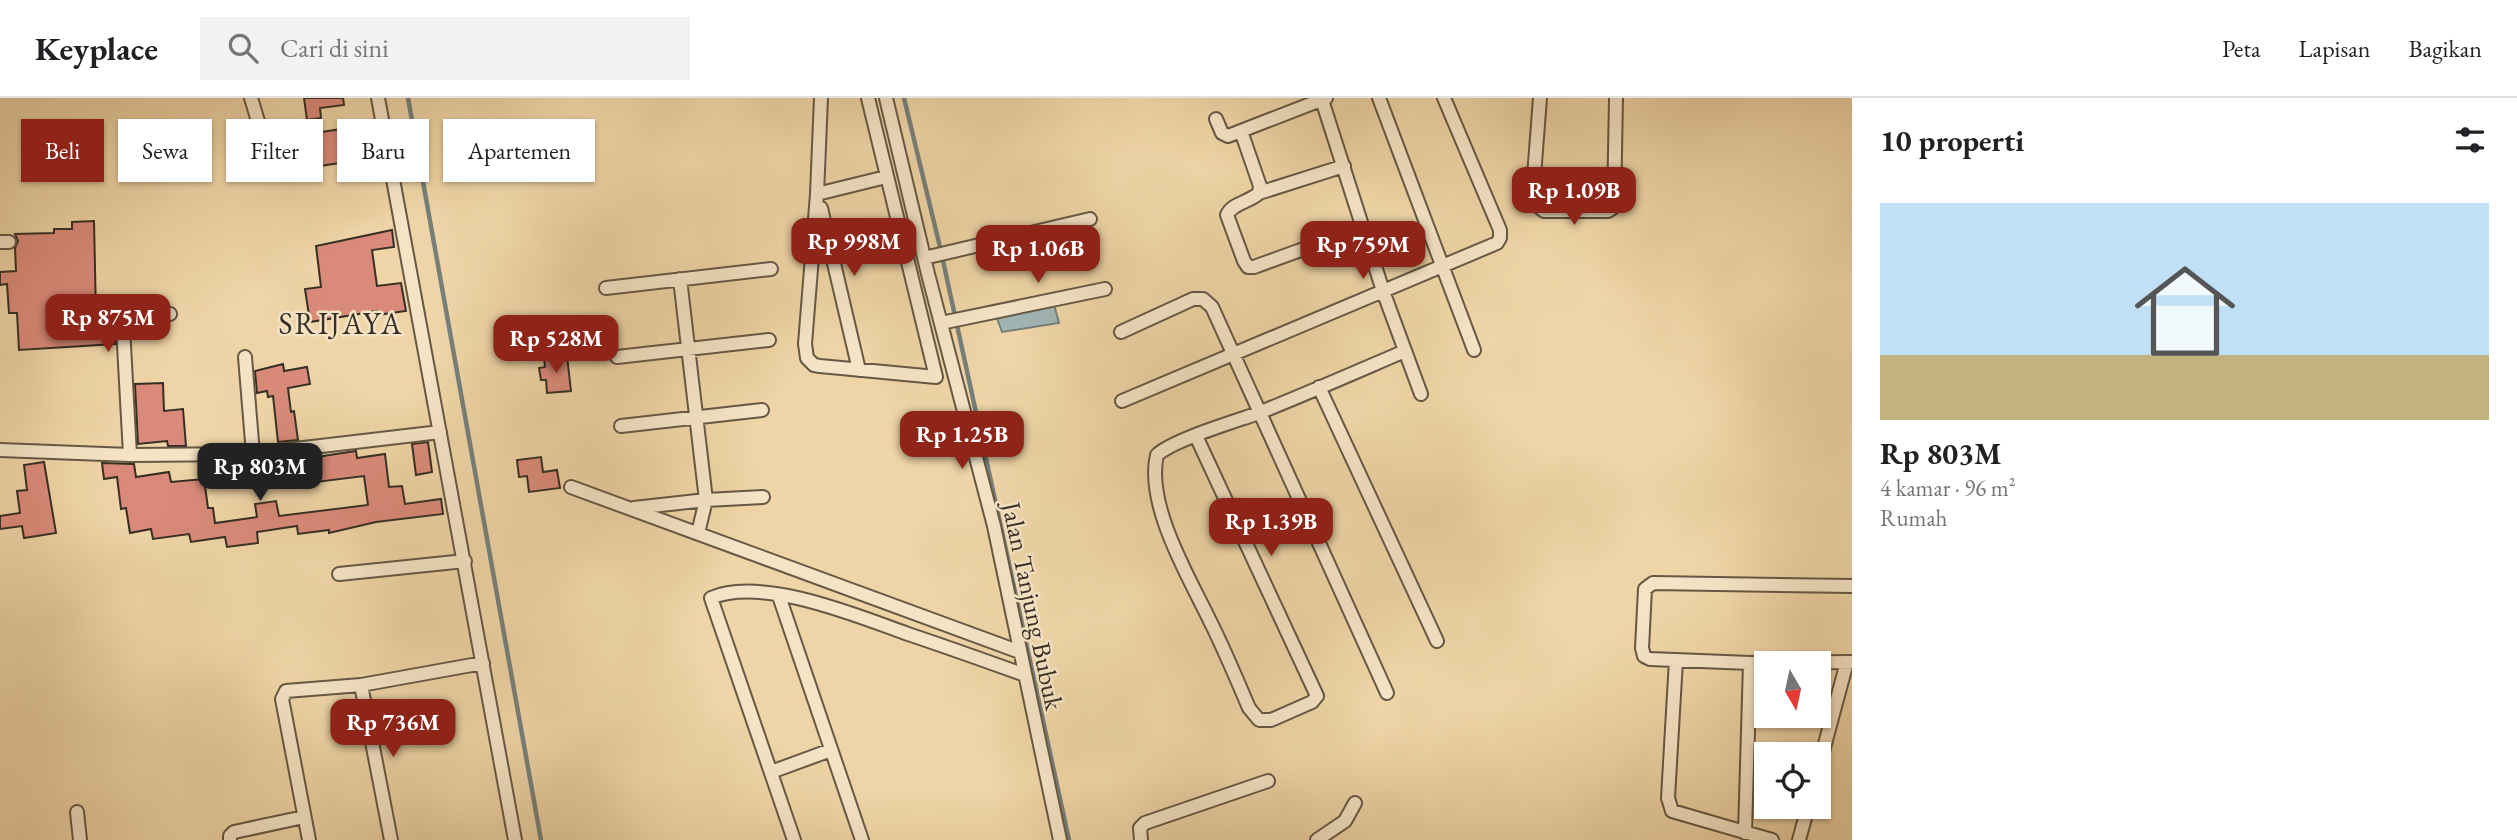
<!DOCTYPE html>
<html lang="id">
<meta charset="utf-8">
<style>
body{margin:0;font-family:"EB Garamond",serif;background:#f2f2f2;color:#202124;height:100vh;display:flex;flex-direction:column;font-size:26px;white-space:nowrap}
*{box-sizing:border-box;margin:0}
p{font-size:23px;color:#757577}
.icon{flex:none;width:38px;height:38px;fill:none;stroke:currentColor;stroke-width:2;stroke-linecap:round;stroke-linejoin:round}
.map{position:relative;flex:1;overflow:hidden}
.drawer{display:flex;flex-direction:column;background:#fff;width:665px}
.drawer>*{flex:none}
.top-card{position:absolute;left:21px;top:21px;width:665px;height:63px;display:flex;gap:14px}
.needle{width:46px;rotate:171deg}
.fabs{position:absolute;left:1754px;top:553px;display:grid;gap:14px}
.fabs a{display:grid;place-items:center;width:77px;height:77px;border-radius:0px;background:#fff;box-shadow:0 2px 5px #0004;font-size:35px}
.price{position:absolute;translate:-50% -60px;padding:0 16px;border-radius:14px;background:#8f2418;color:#fff;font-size:23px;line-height:46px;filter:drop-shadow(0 2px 4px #0008)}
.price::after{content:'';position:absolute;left:50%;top:42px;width:21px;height:16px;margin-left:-10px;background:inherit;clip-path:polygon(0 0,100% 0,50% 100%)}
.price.current{background:#222;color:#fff}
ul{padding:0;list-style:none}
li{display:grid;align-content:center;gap:14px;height:371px;padding:0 28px}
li+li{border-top:2px solid #e0e0e0}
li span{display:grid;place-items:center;height:217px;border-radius:0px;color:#555}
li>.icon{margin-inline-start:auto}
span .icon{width:126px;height:126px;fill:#fffc;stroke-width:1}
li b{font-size:30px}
h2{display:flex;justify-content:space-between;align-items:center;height:84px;padding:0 28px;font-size:30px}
.chip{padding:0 24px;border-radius:0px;background:#fff;box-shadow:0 2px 5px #0004;font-size:24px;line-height:63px}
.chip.current{background:#8f2418;color:#fff}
header{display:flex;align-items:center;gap:42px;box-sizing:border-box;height:98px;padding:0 35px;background:#fff;border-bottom:2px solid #e0e0e0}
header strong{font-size:33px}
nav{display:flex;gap:38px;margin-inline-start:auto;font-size:24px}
.search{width:490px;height:63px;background:#f2f2f2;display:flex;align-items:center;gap:18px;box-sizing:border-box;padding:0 24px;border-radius:0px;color:#757577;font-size:26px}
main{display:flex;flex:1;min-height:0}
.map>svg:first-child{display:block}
</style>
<header>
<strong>Keyplace</strong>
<div class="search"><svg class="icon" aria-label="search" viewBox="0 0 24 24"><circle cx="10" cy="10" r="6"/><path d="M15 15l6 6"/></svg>Cari di sini</div>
<nav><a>Peta</a><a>Lapisan</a><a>Bagikan</a></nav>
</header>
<main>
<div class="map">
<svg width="1852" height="742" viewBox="0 0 1852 742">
<rect width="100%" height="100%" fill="#eed4a6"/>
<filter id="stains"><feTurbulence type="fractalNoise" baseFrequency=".00286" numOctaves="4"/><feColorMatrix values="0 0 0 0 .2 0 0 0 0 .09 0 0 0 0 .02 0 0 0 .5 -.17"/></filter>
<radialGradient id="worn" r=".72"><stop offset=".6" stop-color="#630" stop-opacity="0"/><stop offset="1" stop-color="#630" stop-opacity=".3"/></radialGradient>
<path fill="#a0b5b4" stroke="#767f7a" stroke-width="2" d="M1053,203L1059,225L1002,234L995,215Z"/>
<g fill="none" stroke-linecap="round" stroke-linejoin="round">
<path stroke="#767f7a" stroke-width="4.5" d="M408,0L541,742
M904,0L940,149L1069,742"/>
</g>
<path fill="#da8a7a" stroke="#372f24" stroke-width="2" d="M304,0H343L344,7L320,10L321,20L307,22Z
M354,29L359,62L320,68L315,35Z
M94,123L96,217H99V221L116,220L115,246L19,252L17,215H9L7,186L0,187V174L16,173L15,150L18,143L15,136L54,135V131H72V124Z
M392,132L394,149L372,152L377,188L401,185L406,213L377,217V213L310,224L305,191L321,189L316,148Z
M567,258L571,293L547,295L546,282H541L539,270L545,269L544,260Z
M283,266L284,273L307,269L310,286L288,290L291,314L294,313L298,342L278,344L273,298L268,299L267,293L257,295L255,273Z
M163,285L164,313L183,311L186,348H168L167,343L138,346L135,286Z
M428,344L432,374L416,377L412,346Z
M356,353L357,360L385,356L389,389L402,388L405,406L441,401L443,416L376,424L329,435V432L298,436L297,428L257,434L258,445L227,449L225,439L191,444L189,436L153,441L151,431L130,435L126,410L121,411L117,379L104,381L102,365L134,366L136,379L169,374L171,384L204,381L208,410H213L215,425L257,419L255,406L276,403L279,418L368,407L364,378L300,386L297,362Z
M541,359L543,374L557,372L560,390L529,394L527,378L519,379L517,362Z
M44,364L56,435L24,440L22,428L0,431V418L20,415L17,393L27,392L24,367Z"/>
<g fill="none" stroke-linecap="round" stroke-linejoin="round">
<defs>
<path id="street" d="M251,0L273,73
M378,0L515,742
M821,0L817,96L805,246L807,260L814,267L820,268L936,279L868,0
M886,0L928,176L994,428L1060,742
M1379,0L1474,252
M1540,0L1533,91L1535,106L1544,113H1608L1614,109L1616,0
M1322,2L1383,193L1421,296
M1216,21L1222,35L1228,38L1326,0
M1241,33L1260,88L1259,95C1250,104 1232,105 1227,117L1244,163L1248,169H1254L1364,129
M1259,95L1344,68
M817,96L886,79
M821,110L859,272
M0,144H9
M924,160L1090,121
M680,181L706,402L698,435
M606,190L771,171
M941,225L1105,191
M1121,234L1193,201H1203L1212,209L1387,595
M245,259L253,356
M617,259L769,242
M1319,289L1437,543
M1122,303L1497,145L1500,140V132L1444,0
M621,328L762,312
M1196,338L1317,598L1312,604L1271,622H1259L1249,610C1237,582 1225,553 1211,525C1190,481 1145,407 1157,357C1173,342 1233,324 1256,316C1306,296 1356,274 1405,253
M0,352L130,357L253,356L440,334
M130,357L123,229L127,222L132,220L170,216
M571,389L1020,554
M634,410L706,402L763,399
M339,476L465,463
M1852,488L1653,485L1645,491L1642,550L1644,558L1650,561L1750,565L1852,564
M779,498L862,742
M1676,562L1668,700L1672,713L1772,742
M361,587L391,742
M1818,672L1847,564
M771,674L831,652
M77,714L80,742
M1745,735L1750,565
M230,742V738L234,734L304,719
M309,742L282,601L286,593L361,587L483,565
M794,742L711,500C762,478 858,518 908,536C947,549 986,563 1025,577
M1141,742L1140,730L1145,725L1268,683
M1317,742L1345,723L1355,705
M1799,742L1808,709"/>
</defs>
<use href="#street" stroke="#655844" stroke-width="16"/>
<use href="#street" stroke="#f4e3c5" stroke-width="12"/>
</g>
<g text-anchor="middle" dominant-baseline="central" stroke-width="5" stroke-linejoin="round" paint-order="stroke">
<g font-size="26" fill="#372f24" stroke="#f4e3c5">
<text transform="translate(1033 508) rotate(78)">Jalan Tanjung Bubuk</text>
</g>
<g font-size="30" letter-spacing="2" fill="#372f24" stroke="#f4e3c5">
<text x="341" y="225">SRIJAYA</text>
</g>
</g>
<rect width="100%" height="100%" filter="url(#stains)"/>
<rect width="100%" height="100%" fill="url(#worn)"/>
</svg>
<div class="fabs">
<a><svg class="needle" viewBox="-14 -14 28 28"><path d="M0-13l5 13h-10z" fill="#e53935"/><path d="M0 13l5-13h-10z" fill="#757577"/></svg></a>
<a><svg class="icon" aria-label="locate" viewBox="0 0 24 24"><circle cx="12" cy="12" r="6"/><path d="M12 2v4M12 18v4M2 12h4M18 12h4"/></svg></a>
</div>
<b class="price" style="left:1574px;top:129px">Rp 1.09B</b>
<b class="price" style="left:854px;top:180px">Rp 998M</b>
<b class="price" style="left:1363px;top:183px">Rp 759M</b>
<b class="price" style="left:1038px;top:187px">Rp 1.06B</b>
<b class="price" style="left:108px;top:256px">Rp 875M</b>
<b class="price" style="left:556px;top:277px">Rp 528M</b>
<b class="price" style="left:962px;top:373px">Rp 1.25B</b>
<b class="price current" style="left:260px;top:405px">Rp 803M</b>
<b class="price" style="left:1271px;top:460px">Rp 1.39B</b>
<b class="price" style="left:393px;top:661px">Rp 736M</b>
<div class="top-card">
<a class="chip current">Beli</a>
<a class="chip">Sewa</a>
<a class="chip">Filter</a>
<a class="chip">Baru</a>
<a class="chip">Apartemen</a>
</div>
</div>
<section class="drawer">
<h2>10 properti<svg class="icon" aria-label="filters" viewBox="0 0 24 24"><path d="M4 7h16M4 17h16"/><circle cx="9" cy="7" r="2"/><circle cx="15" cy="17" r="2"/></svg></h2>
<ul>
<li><span style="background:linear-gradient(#bfe0f5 70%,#c2b280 0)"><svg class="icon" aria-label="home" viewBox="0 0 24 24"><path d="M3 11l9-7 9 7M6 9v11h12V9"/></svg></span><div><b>Rp 803M</b><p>4 kamar · 96 m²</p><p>Rumah</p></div></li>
</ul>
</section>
</main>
